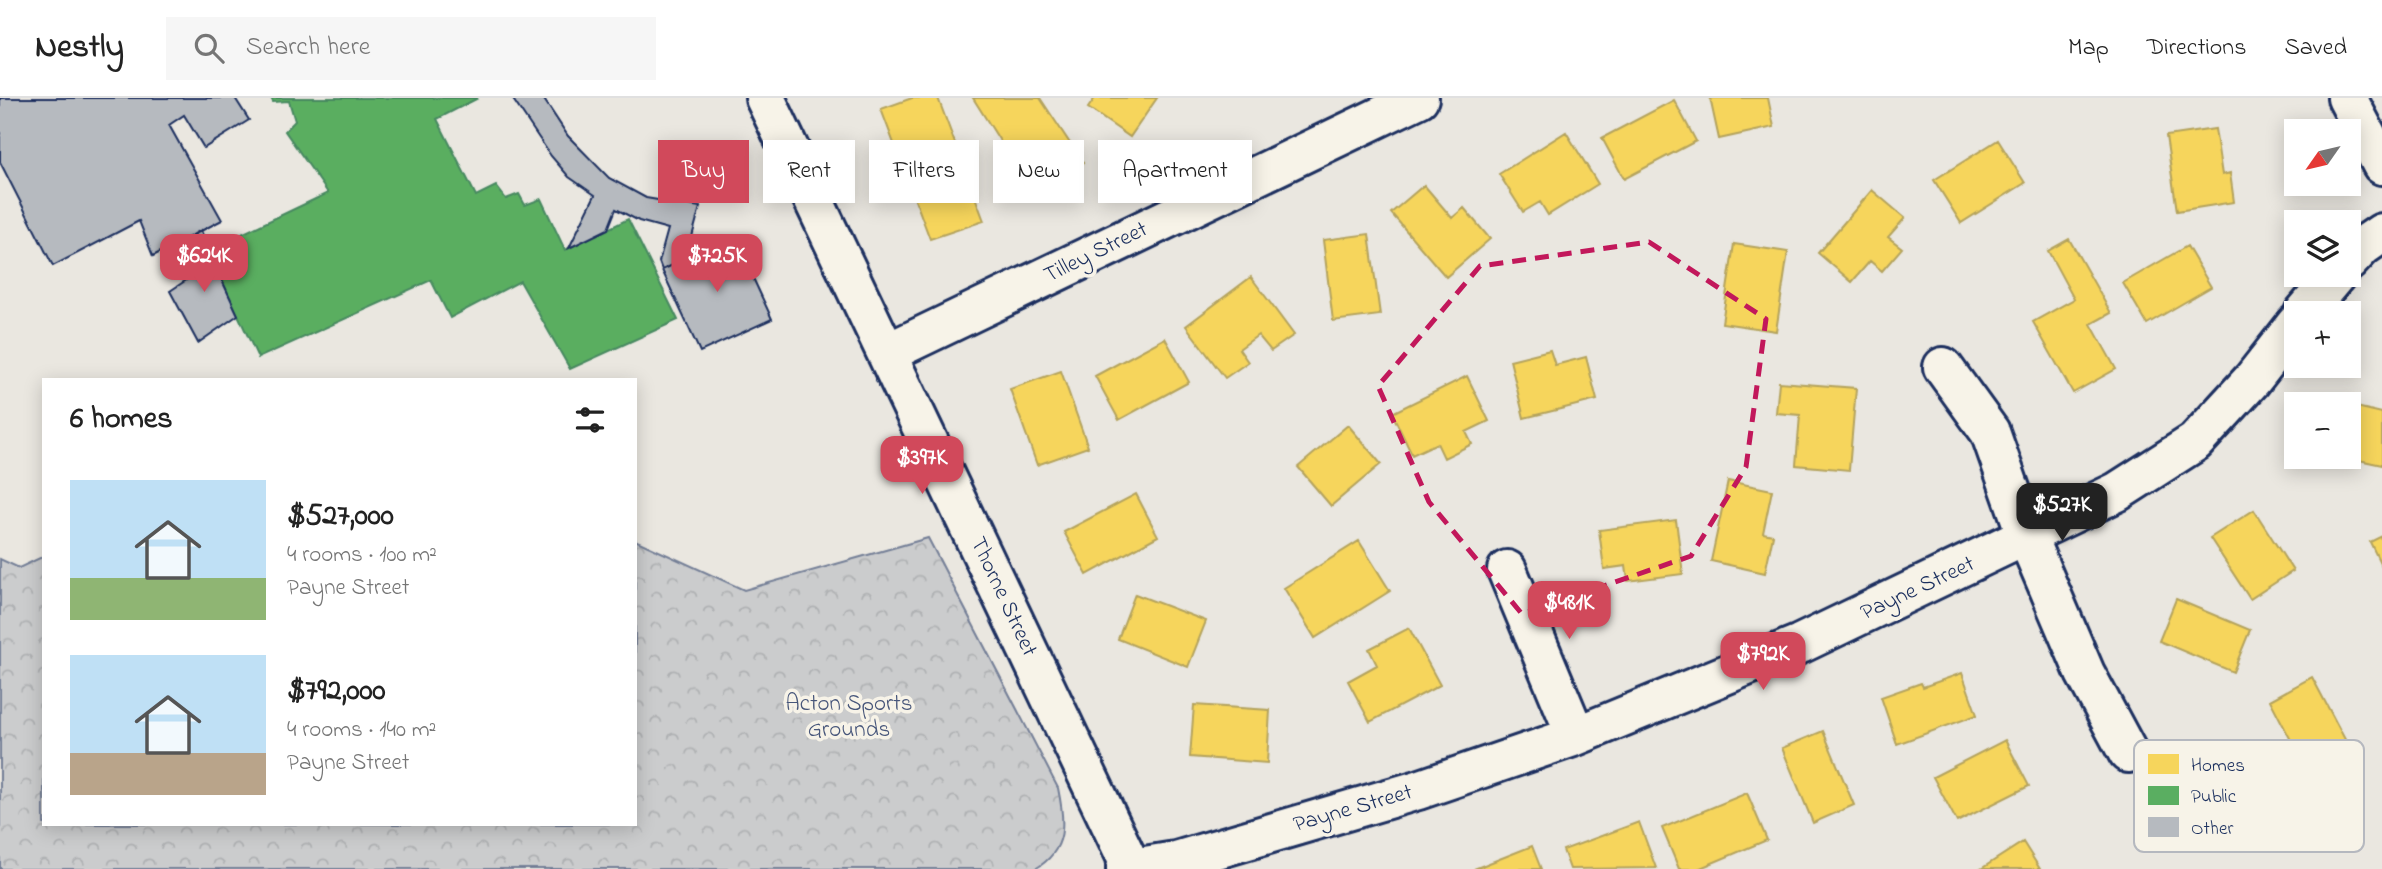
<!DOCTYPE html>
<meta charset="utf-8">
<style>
body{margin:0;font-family:"Indie Flower",sans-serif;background:#f6f6f6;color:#222;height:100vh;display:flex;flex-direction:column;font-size:26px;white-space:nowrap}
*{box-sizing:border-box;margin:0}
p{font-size:23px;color:#767676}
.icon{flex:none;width:38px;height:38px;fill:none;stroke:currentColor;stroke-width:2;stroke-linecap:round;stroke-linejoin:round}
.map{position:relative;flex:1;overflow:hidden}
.details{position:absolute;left:42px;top:280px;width:595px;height:448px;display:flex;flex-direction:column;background:#fff;border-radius:0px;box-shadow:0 4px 18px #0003}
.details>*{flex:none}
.top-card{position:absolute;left:658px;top:42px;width:665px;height:63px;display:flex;gap:14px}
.needle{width:46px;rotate:236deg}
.buttons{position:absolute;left:2284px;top:21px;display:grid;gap:14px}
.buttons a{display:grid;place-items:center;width:77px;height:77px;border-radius:0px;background:#fff;box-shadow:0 4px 18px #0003;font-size:35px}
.price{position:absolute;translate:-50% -60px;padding:0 16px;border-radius:14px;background:#d1495b;color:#fff;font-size:23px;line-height:46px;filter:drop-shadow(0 2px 4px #0008)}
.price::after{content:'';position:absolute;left:50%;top:42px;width:21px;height:16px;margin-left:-10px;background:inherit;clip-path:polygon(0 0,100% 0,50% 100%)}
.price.selected{background:#222;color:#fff}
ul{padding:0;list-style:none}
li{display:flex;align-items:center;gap:21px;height:175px;padding:0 28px}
li span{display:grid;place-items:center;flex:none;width:196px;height:140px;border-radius:0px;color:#555}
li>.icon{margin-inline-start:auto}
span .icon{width:84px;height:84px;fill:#fffc;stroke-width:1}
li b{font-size:30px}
h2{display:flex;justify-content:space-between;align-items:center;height:84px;padding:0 28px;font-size:30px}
.chip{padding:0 24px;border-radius:0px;background:#fff;box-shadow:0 4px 18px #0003;font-size:24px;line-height:63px}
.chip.selected{background:#d1495b;color:#fff}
header{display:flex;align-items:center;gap:42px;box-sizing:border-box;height:98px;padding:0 35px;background:#fff;border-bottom:2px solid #e0e0e0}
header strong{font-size:33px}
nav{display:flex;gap:38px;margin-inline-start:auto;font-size:24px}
.search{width:490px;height:63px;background:#f6f6f6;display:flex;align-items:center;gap:18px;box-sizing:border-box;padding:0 24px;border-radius:0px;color:#767676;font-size:26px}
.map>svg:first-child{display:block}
</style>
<header>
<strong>Nestly</strong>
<div class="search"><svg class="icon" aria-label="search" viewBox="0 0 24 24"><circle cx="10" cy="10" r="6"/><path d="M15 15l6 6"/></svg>Search here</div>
<nav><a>Map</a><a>Directions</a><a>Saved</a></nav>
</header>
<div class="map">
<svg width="2382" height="771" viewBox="0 0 2382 771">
<defs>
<pattern id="forest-crowns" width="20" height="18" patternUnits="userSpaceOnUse" patternTransform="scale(1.75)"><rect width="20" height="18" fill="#cbcccd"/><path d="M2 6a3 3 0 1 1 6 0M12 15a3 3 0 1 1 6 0" fill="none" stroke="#aeb0b2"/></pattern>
</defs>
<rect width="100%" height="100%" fill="#eae7e0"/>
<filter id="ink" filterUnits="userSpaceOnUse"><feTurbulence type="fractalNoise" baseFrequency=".0143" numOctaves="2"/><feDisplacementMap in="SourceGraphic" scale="14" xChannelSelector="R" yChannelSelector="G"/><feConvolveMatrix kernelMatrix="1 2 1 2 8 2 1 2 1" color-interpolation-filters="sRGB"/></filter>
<g filter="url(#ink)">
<path fill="url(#forest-crowns)" stroke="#737e96" stroke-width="2" d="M928,440L1058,690C1065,724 1068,752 1035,771H0V461L19,470L44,458V726H635V442L744,492Z"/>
<path fill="#f6d55c" stroke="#b4a35d" stroke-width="2" d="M912,0H938L984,123L930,141L881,11Z
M973,0H1040L1083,65L1034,97Z
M1095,0H1157L1130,39L1088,10Z
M1710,0H1768L1774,29L1719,41Z
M1674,2L1696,43L1624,81L1602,40Z
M2215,31L2222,77L2230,75L2234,104L2177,113L2166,38Z
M1566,34L1598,86L1548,117L1540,104L1523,114L1499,76Z
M1998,42L2025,85L1961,125L1934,82Z
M1424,87L1452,120L1464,110L1490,141L1446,179L1391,115Z
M1872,92L1905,120L1888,139L1902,150L1882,173L1870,163L1852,184L1818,155Z
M1369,136L1380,217L1333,223L1323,142Z
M2069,141L2111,215L2091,226L2116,271L2073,295L2033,224L2074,201L2048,153Z
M1734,146L1788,154L1776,233L1722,225Z
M2187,148L2211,189L2147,226L2123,185Z
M1251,179L1294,237L1271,253L1258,237L1239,251L1248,264L1225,280L1186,228Z
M1165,240L1189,284L1119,322L1095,278Z
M1550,252L1555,267L1586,259L1597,302L1524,320L1510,262Z
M1061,273L1088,349L1037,367L1010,291Z
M1467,278L1489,323L1466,334L1472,346L1444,360L1437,345L1412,357L1392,315Z
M1779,284L1856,290L1849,372L1796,367L1800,317L1776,315Z
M2348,307L2382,315V367L2345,359H2348Z
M1348,327L1381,366L1331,408L1298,369Z
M1728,383L1772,392L1763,435L1773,437L1765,475L1711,463Z
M1136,396L1158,438L1087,477L1064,434Z
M2254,412L2293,473L2250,501L2210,440Z
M1676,422L1683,476L1628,483L1626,468L1604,471L1599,432Z
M2382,438V469L2370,444Z
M1359,443L1390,493L1315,540L1284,490Z
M1135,496L1206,523L1188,569L1118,541Z
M2176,501L2250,532L2233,574L2159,543Z
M1409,530L1440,587L1370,624L1348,583L1377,567L1369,551Z
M1962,575L1977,617L1897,646L1881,599L1921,585L1923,589Z
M2312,579L2349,649L2306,671L2270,602Z
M1194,607L1270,612L1267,665L1190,659Z
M1823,633L1854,707L1813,725L1782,650Z
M2005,642L2029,688L1957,724L1933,679Z
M1747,695L1767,742L1698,771H1679L1662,730Z
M1639,724L1656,770L1570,771L1563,752Z
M2023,744L2040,771H1981Z
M1532,748L1541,771H1474Z"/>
<path fill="#5aae61" stroke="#478860" stroke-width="2" d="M271,0H478L437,21L476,98L496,88L506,101L519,96L525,107L541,101L565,152L628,121L678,222L570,271L520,183L450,220L431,182L258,260L208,152L328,95L285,33L295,23L289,3L273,4Z"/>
<path fill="#b6babf" stroke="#1b2f5e" stroke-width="2" d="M0,0H235L249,22L204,50L184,17L169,27L222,122L153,158L139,123L53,168L0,64Z
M512,0H543L568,38L609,80L646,100L700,109L686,161L662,172L659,164L668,131L639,123L616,111L608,131L569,150L595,97L569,79L551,58Z
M201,132L208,152L238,217L198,245L170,193L200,173L186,141Z
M734,139L772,221L700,254L662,172Z"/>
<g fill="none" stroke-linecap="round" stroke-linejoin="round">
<defs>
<path id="minor" d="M765,0L1132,771
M2347,0L2382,67
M2348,164L2363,148L2382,135
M2304,215L2336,177
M887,255L1419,0
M1943,269L1990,334L2027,439L2085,575L2128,655
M1507,472L1576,638
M1126,771L1176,763L1418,692L1576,638L1800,546L2117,394L2195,344L2252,282L2296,226"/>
</defs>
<use href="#minor" stroke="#1b2f5e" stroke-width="44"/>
<use href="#minor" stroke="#f7f3e8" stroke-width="38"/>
</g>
</g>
<path fill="none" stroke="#c2185b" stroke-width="5" stroke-dasharray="14 9" stroke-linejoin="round" d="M1649,144L1766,221L1746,369L1691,458L1522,516L1429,404L1378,288L1480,168Z"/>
<g text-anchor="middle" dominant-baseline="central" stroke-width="7" stroke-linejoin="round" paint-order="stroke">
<g font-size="23" fill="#1b2f5e" stroke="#f7f3e8">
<text transform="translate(1096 155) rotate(-26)">Tilley Street</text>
<text transform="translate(1918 491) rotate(-25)">Payne Street</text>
<text transform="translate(1003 499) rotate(65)">Thorne Street</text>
<text transform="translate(1353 711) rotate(-16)">Payne Street</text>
</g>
<g font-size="23" fill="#47567a" stroke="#f7f3e8">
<text x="849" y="606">Acton Sports<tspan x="849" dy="26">Grounds</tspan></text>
</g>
</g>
<rect x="2134" y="642" width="230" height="112" rx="10" fill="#f7f3e8" stroke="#b5b8bf" stroke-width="2"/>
<rect x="2148" y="656" width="31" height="20" fill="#f6d55c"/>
<rect x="2148" y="688" width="31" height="19" fill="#5aae61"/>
<rect x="2148" y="719" width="31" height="20" fill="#b6babf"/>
<g font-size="19" fill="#1b2f5e">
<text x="2191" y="673">Homes</text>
<text x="2191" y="704">Public</text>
<text x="2191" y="736">Other</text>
</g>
</svg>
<div class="buttons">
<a><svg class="needle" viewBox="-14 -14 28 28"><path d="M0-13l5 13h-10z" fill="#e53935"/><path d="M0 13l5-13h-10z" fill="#767676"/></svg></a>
<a><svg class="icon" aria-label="layers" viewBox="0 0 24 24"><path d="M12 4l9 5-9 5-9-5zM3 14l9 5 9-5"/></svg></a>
<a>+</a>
<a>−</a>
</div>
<b class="price" style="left:204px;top:196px">$624K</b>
<b class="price" style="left:717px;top:196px">$725K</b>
<b class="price" style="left:922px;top:398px">$397K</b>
<b class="price selected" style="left:2062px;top:445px">$527K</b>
<b class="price" style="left:1569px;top:543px">$481K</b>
<b class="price" style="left:1763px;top:594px">$792K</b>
<div class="top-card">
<a class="chip selected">Buy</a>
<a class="chip">Rent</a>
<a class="chip">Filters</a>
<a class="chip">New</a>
<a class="chip">Apartment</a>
</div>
<section class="details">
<h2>6 homes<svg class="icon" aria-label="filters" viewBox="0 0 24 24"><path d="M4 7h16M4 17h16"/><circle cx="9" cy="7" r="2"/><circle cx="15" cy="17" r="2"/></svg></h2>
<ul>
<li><span style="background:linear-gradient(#bfe0f5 70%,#8fb573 0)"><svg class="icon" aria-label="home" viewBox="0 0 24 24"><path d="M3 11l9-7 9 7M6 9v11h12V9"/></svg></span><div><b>$527,000</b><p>4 rooms · 100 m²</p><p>Payne Street</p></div></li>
<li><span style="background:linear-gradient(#bfe0f5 70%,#b9a48a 0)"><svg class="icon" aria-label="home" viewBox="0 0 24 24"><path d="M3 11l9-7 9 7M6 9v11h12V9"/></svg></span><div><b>$792,000</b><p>4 rooms · 140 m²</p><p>Payne Street</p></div></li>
</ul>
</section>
</div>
